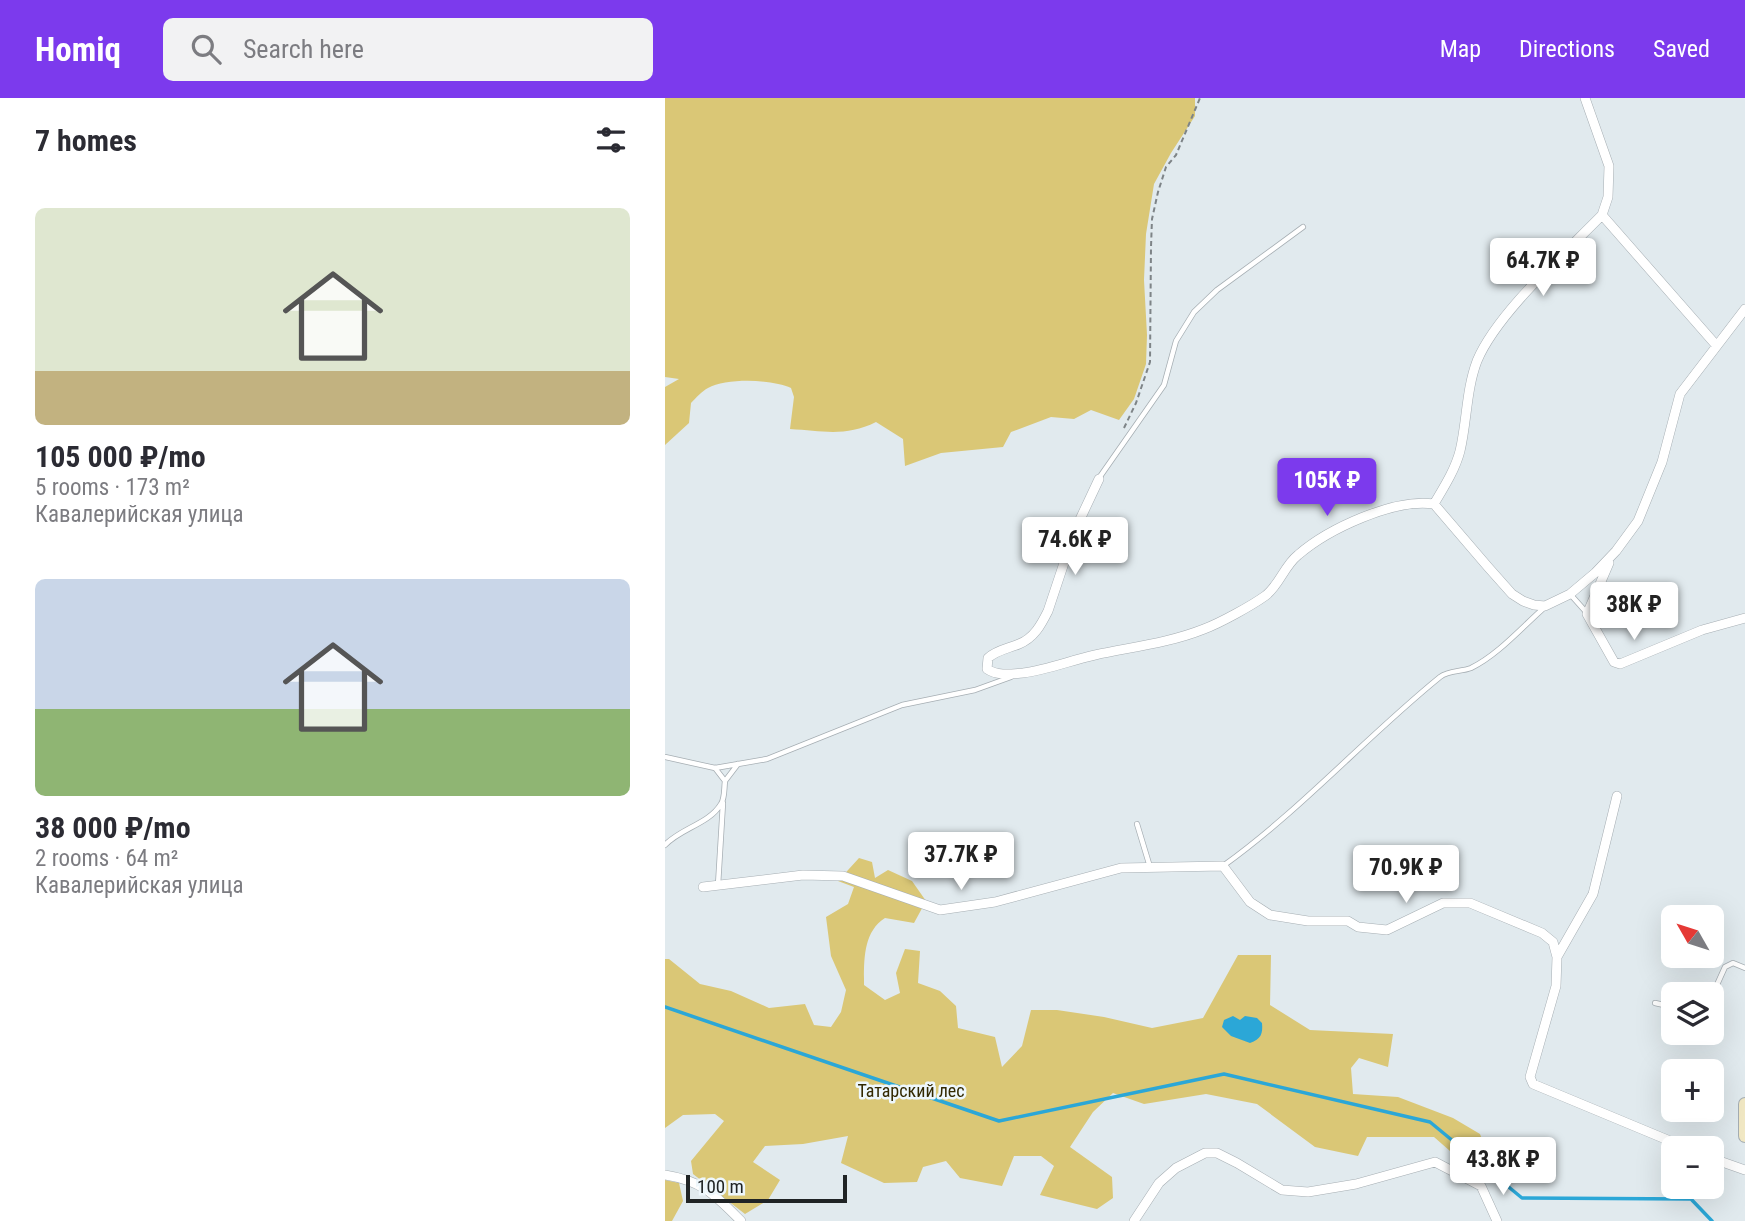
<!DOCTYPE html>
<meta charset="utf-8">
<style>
body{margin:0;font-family:"Roboto Condensed",sans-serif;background:#f2f2f3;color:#2b2b33;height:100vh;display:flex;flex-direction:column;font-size:26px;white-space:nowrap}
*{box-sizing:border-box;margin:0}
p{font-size:23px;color:#7c7c81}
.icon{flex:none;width:38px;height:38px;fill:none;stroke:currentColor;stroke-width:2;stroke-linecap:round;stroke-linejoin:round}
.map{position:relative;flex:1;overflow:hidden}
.sheet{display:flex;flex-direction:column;background:#fff;width:665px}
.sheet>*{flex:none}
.needle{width:46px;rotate:309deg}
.tools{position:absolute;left:996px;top:807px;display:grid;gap:14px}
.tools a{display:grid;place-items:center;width:63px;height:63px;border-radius:10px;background:#fff;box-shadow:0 7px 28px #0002;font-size:35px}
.scale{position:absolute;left:21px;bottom:18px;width:161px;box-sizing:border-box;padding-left:7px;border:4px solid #202425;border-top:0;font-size:19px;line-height:24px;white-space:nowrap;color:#202425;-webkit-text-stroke:5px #eef7fc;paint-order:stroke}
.price{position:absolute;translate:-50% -60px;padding:0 16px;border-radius:7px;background:#fff;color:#222;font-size:23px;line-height:46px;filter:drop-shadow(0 2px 4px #0008)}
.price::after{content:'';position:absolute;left:50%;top:42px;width:21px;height:16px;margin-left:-10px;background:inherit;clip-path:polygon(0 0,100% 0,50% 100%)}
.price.selected{background:#7c3aed;color:#fff}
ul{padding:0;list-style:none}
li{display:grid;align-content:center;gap:14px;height:371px;padding:0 35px}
li span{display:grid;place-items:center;height:217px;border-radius:10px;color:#555}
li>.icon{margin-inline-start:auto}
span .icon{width:126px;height:126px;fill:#fffc;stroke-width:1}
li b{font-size:30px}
h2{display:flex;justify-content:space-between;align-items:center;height:84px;padding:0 35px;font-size:30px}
header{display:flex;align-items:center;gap:42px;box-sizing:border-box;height:98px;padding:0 35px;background:#7c3aed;color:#fff}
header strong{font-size:33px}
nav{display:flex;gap:38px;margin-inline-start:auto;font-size:24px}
.search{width:490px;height:63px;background:#f2f2f3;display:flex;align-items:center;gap:18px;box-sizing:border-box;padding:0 24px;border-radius:10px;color:#7c7c81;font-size:26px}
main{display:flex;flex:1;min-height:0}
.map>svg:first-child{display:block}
</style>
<header>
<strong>Homiq</strong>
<div class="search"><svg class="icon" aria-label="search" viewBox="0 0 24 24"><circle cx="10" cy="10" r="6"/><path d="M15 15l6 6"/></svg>Search here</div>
<nav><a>Map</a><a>Directions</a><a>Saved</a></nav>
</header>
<main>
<section class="sheet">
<h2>7 homes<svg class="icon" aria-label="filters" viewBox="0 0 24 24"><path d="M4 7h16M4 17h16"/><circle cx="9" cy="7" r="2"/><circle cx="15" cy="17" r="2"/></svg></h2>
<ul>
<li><span style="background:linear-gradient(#dfe7d0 75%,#c2b280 0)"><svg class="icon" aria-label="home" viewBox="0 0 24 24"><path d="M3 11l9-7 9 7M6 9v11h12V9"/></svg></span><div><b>105 000 ₽/mo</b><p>5 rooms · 173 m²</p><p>Кавалерийская улица</p></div></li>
<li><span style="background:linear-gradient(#c9d6e8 60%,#8fb573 0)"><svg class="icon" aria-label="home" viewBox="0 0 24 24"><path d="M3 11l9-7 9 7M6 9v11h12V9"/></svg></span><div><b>38 000 ₽/mo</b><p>2 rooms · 64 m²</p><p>Кавалерийская улица</p></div></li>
</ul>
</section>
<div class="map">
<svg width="1080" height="1123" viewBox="0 0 1080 1123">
<rect width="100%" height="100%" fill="#e1eaee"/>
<path fill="#dac776" d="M0,0H530V18L506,55L489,86L481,136L479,182L482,237L481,266L469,301L454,322L426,312L409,321L386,319L346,334L338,349L276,355L240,368L238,341L211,324C181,339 158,333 125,331L129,299L126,290C107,281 61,280 43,290C37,293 31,300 26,305L24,325L0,347V289L14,281L0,279Z
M194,760L207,764L210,780L223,772L247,783L261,803L249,825L220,820C198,834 199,862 199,887L220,902L235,895L231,875L240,851L255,853L253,885L275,893L291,908L293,930L330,939L337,969L357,948L366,912H392L439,919L487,930L538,920L573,857H606L605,907L645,932L728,936L723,969L694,960L686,970L688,996L733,999L788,1020L815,1036L824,1060L809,1074L769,1039H702L693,1058L650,1049L592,1006L541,996L479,1006L448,995L428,1014L405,1049L447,1079L448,1100L432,1111L375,1097L389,1068L376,1058H349L337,1088L295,1080L281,1063L258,1069L252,1084L219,1085L176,1065L183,1038L138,1046L100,1048L88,1064L115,1082L103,1102L80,1116L28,1076L26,1063L59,1023L50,1016L18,1017L0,1030V861H4L35,886L66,893L104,910L140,906L149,927L166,929L176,914L181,892L166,858L161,819L183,806L189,789L173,783Z
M0,1082L14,1085L18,1103L7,1123H0Z"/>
<path fill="#2ba7d7" d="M568,918L575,922L580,918L592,920L597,925C598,936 596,941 585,945L566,938L557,929L559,922Z"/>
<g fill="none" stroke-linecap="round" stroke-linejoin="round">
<path stroke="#2ba7d7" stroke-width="3.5" d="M0,909L334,1023L559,976L765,1024L857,1100L1026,1101L1047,1123"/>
<defs>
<path id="lane" d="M434,380L499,287L511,243L529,214L552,192L638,129
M905,496L922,515
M0,659L50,670L102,661L237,607L310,592L346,579
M50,670L60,683L73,666
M472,726L485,769
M0,747C16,730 44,726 56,706C60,700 59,690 60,683
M558,768C636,712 701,639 775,579C784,572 796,574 806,570C833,557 857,529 880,509
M53,787L58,705
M1046,900L1060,869L1068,865L1080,870
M990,905L1008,909"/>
<path id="street" d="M937,117L1051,247
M434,381L410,432L383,513C376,527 369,540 354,546C342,551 332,552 323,560L322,571C332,578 346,576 358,575C382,572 407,562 430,557C467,549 504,545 539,531C555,525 586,508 600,498C614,488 619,468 633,457C663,431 729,400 769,406L823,469L847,496L858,503L869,507L880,508L905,496L930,475L951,453L973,423L997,364L1015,296L1080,211
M769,406C779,389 790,372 795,353C802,324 801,292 812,263C832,215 900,155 937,117L943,99L944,68L920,0
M944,465L922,516L949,564L955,566L1037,532L1080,520
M952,698L928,796L892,859L891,888L865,979L868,986L1022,1050
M38,789L138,777L178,778L275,812L330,804L456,770L558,768L585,804L605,817L643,823H683L693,829L722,832L778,805H805L877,835L888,844L892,859
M1046,1060L1080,1072
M0,1077C38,1083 50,1097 76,1123
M469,1123L494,1085L511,1070L540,1055H552L572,1065L617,1092L643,1094L691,1086L770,1064L816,1088L832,1123"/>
<path id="secondary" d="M1080,1006V1038"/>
</defs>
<use href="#lane" stroke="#a6aeb3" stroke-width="6"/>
<use href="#street" stroke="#a6aeb3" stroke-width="10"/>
<use href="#secondary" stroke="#a6aeb3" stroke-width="14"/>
<path stroke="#7e8487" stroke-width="2" stroke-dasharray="5 3.5" stroke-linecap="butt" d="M459,330L471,305L485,264L486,149L487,121L493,94L501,69L511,57L535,0"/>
<use href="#lane" stroke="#fff" stroke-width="4.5"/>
<use href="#street" stroke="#fff" stroke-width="9"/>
<use href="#secondary" stroke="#f1e8c4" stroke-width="12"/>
</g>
<g text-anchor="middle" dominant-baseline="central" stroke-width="5" stroke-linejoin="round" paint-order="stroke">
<g font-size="18" fill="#332900" stroke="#eef7fc">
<text x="246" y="992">Татарский лес</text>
</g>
</g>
</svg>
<div class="tools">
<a><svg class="needle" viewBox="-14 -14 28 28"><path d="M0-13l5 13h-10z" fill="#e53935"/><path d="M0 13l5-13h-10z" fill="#7c7c81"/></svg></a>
<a><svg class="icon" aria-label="layers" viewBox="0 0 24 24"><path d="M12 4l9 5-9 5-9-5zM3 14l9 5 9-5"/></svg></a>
<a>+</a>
<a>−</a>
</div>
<div class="scale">100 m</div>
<b class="price" style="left:878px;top:200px">64.7K ₽</b>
<b class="price selected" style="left:662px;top:420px">105K ₽</b>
<b class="price" style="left:410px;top:479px">74.6K ₽</b>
<b class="price" style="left:969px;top:544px">38K ₽</b>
<b class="price" style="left:296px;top:794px">37.7K ₽</b>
<b class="price" style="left:741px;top:807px">70.9K ₽</b>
<b class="price" style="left:838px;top:1099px">43.8K ₽</b>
</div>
</main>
